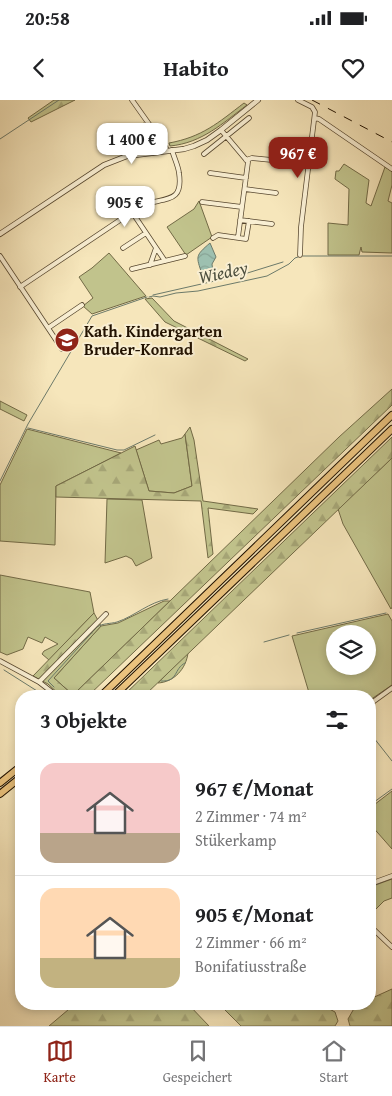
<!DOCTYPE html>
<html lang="de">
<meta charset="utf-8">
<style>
body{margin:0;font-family:"Gentium Book Plus",serif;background:#f6f6f6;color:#202124;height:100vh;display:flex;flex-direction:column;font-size:19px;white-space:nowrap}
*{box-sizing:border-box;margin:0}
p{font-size:16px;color:#757577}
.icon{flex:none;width:28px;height:28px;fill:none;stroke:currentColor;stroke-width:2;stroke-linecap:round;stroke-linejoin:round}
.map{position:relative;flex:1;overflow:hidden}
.side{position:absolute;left:15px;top:590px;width:361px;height:320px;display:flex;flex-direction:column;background:#fff;border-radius:20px;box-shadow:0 2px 8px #0003}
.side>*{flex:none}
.fabs{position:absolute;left:326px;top:525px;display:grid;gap:10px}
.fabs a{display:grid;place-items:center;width:50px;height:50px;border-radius:50%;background:#fff;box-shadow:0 2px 8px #0003;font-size:25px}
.price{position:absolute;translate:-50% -42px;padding:0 11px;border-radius:10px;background:#fff;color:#222;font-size:16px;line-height:32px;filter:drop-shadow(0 1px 2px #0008)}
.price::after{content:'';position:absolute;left:50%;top:30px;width:15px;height:11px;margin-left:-8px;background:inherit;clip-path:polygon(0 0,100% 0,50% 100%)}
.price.current{background:#8f2418;color:#fff}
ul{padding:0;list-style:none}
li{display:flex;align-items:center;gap:15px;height:125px;padding:0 25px}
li+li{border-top:1px solid #e0e0e0}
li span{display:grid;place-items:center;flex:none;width:140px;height:100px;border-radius:15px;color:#555}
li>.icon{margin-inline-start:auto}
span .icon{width:60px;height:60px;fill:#fffc;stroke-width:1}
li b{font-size:21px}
h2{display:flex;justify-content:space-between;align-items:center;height:60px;padding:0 25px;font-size:21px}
.status{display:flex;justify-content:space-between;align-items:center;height:35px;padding:0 25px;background:#fff;direction:ltr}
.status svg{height:14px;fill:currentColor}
header{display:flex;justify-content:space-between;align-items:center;height:65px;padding:0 25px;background:#fff;font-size:22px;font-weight:700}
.menu{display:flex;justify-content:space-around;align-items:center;height:70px;border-top:1px solid #e0e0e0;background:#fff;font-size:14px;color:#757577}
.menu a{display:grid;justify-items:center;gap:2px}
.menu .current{color:#8f2418}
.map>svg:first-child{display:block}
</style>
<div class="status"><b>20:58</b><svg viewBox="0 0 49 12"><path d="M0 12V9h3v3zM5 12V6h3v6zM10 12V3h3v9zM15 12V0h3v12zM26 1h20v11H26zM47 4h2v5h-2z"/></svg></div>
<header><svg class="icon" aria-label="back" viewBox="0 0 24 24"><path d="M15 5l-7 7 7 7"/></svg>Habito<svg class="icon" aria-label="heart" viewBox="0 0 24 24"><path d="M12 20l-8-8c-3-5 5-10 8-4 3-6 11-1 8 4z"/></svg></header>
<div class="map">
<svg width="392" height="926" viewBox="0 0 392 926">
<defs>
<pattern id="forest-firs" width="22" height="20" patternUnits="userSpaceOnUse" patternTransform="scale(1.25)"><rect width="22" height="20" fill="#c1c38c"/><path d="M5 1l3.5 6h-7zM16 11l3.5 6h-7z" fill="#a6a677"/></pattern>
<pattern id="water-waves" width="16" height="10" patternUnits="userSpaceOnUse" patternTransform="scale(1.25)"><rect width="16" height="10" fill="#9dc0b0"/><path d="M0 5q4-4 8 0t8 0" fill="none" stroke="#87a496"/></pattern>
</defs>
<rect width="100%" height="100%" fill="#f6e6bb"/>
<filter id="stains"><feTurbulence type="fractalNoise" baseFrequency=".004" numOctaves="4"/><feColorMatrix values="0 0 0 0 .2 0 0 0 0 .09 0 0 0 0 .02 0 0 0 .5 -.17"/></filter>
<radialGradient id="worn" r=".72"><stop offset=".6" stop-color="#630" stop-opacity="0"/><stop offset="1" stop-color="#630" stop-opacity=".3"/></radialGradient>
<path fill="#c1c38c" stroke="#726a46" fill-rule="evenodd" d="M244,3L247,5C223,23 202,43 170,46L169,43C202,37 218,23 244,3Z
M144,23L162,46L160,47L127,51L121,33Z
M344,64L369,80L366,103L371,106L385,67L392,71V85L388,101L392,103V153L362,152L361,147L359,155H328V123L348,125L349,89L335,79L336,71H339Z
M199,101L212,137L186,155L167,127L194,109Z
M109,153L146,196L92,214L83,206L93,198L79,177L92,168Z
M0,301L27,315L24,321L0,309Z
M27,329L121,353L56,386L55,445L0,441V385Z
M185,334L192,386L174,393L149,391L136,350L159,340L161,344L182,338Z
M392,358V507L391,509L343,424L338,409Z
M107,399L142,400L152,458L136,466L132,459L126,456L105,463Z
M0,475L90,492L94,513L49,560L42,554L44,551L58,544L45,537L42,543L28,537L23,549L7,555L0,552Z
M164,501H170L73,595L54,578L101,526L118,523Z
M388,514L392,521V585L370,600V596H310L292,536ZM335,534H368V566H335Z
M188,553C186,569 174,582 158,583Z
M392,691V749L370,724V708Z
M392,779V798L384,801L370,815V787Z"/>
<path fill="url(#forest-firs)" stroke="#726a46" d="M54,0H75L31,22L28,18Z
M152,198L174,221L248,259L245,261L165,222L145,199Z
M392,289V305L88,596H61L48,584L33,576L94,513L101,526L54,578L73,595L339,337Z
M190,327L194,340L203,401L258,409L253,414L208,408L213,454L208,458L201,401L56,397V386L135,346L149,391L174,393L192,386L185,334Z
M392,337V358L144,596H123Z
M392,889V926H350L348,919L356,905L370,904V899Z
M75,904H188L209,926H49Z
M219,904H320L335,912L338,921L335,926H241Z"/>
<path fill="url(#water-waves)" stroke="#6c7a6a" d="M210,143L216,157L212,164L213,173L206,177L202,174C196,156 195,156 210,143Z"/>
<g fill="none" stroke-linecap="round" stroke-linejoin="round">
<path stroke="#6c7a6a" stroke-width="1" d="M0,39L59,0
M303,156H392
M153,195L241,175L283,162
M149,197L153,196L160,197L176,193L198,191L267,176L289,164L295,158L298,157
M28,328L117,350H124L155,335
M0,381L28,324L92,216L147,197
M297,533L386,513
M264,542L289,535
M4,570L45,596L47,595
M161,581C179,582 173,569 185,563
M54,587L48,581L97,527C103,523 110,524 117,522C135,516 149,502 168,499
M370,633L392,661
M370,705L392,689
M370,787L392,778"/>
<defs>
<path id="minor" d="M132,0L166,48V51
M298,0L312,7L315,12L301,127L300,155
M315,18L319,19L392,69
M221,30L248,62L238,137
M204,54L249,18
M246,60L252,58L282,61
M210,73L246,78
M245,89L276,93
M202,102L242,107
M132,112L165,161
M240,120L272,124
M213,138L218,135L246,139L249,121
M123,148L146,133
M0,156L62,249
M150,165L156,148
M132,169L185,156
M20,187L132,112C137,109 143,105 149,103C170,98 183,100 179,73C178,65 174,58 172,50
M48,228L82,205
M0,561L39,582L57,596
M39,582L106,514
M370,604L392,588
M370,784L392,776
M370,826L392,847"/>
<path id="tertiary" d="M0,134L104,65L127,56L184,49L194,46L207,40L221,30L258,0"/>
<path id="motorway" d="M101,596L392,315
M114,596L392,329
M0,683L21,666
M0,694L21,677"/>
</defs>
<use href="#minor" stroke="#57472f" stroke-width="5.5"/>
<use href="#tertiary" stroke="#57472f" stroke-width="6"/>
<use href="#motorway" stroke="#221200" stroke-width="8"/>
<use href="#minor" stroke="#f9efd3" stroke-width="4"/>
<use href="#tertiary" stroke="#f9efd3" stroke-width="4.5"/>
<use href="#motorway" stroke="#ebc37e" stroke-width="6"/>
<path stroke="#221200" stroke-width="1" stroke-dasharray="9 9" stroke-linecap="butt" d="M312,0L392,42"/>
</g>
<defs>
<symbol id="school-disc" viewBox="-11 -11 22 22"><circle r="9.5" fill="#8f2418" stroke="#f9efd3"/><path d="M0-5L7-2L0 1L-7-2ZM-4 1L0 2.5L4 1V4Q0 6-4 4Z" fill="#fff"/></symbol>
</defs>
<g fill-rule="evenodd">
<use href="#school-disc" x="53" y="226" width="28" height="28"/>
</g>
<g text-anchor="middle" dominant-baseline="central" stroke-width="4" stroke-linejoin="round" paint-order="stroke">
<g font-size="16" font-weight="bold" fill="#221200" stroke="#f9efd3" text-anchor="start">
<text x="84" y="231">Kath. Kindergarten<tspan x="84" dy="18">Bruder-Konrad</tspan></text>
</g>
<g font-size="18" font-style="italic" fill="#4d4f3e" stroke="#f9efd3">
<text transform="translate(223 172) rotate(-12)">Wiedey</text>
</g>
</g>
<rect width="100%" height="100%" filter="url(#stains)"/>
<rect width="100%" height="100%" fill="url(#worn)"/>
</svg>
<div class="fabs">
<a><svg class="icon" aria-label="layers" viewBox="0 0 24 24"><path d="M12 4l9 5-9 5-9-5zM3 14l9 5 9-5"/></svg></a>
</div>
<b class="price" style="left:132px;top:65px">1 400 €</b>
<b class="price current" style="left:298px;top:79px">967 €</b>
<b class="price" style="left:125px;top:128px">905 €</b>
<section class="side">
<h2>3 Objekte<svg class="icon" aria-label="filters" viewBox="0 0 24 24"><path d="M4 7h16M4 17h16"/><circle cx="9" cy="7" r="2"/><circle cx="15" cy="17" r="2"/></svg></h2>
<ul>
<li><span style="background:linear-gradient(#f6c9c9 70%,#b9a48a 0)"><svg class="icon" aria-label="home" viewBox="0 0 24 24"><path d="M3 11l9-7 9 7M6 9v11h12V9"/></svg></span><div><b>967 €/Monat</b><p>2 Zimmer · 74 m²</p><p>Stükerkamp</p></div></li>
<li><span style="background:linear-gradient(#ffd9b3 70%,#c2b280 0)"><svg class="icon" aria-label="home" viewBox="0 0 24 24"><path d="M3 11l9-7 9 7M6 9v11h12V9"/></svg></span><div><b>905 €/Monat</b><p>2 Zimmer · 66 m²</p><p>Bonifatiusstraße</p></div></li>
</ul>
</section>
</div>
<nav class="menu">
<a class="current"><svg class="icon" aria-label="map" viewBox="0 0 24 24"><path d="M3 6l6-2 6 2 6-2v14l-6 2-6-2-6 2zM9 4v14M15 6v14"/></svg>Karte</a>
<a><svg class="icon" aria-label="saved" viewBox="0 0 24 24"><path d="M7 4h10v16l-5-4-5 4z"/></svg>Gespeichert</a>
<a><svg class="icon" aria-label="home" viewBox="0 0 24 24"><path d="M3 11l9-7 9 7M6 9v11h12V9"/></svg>Start</a>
</nav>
